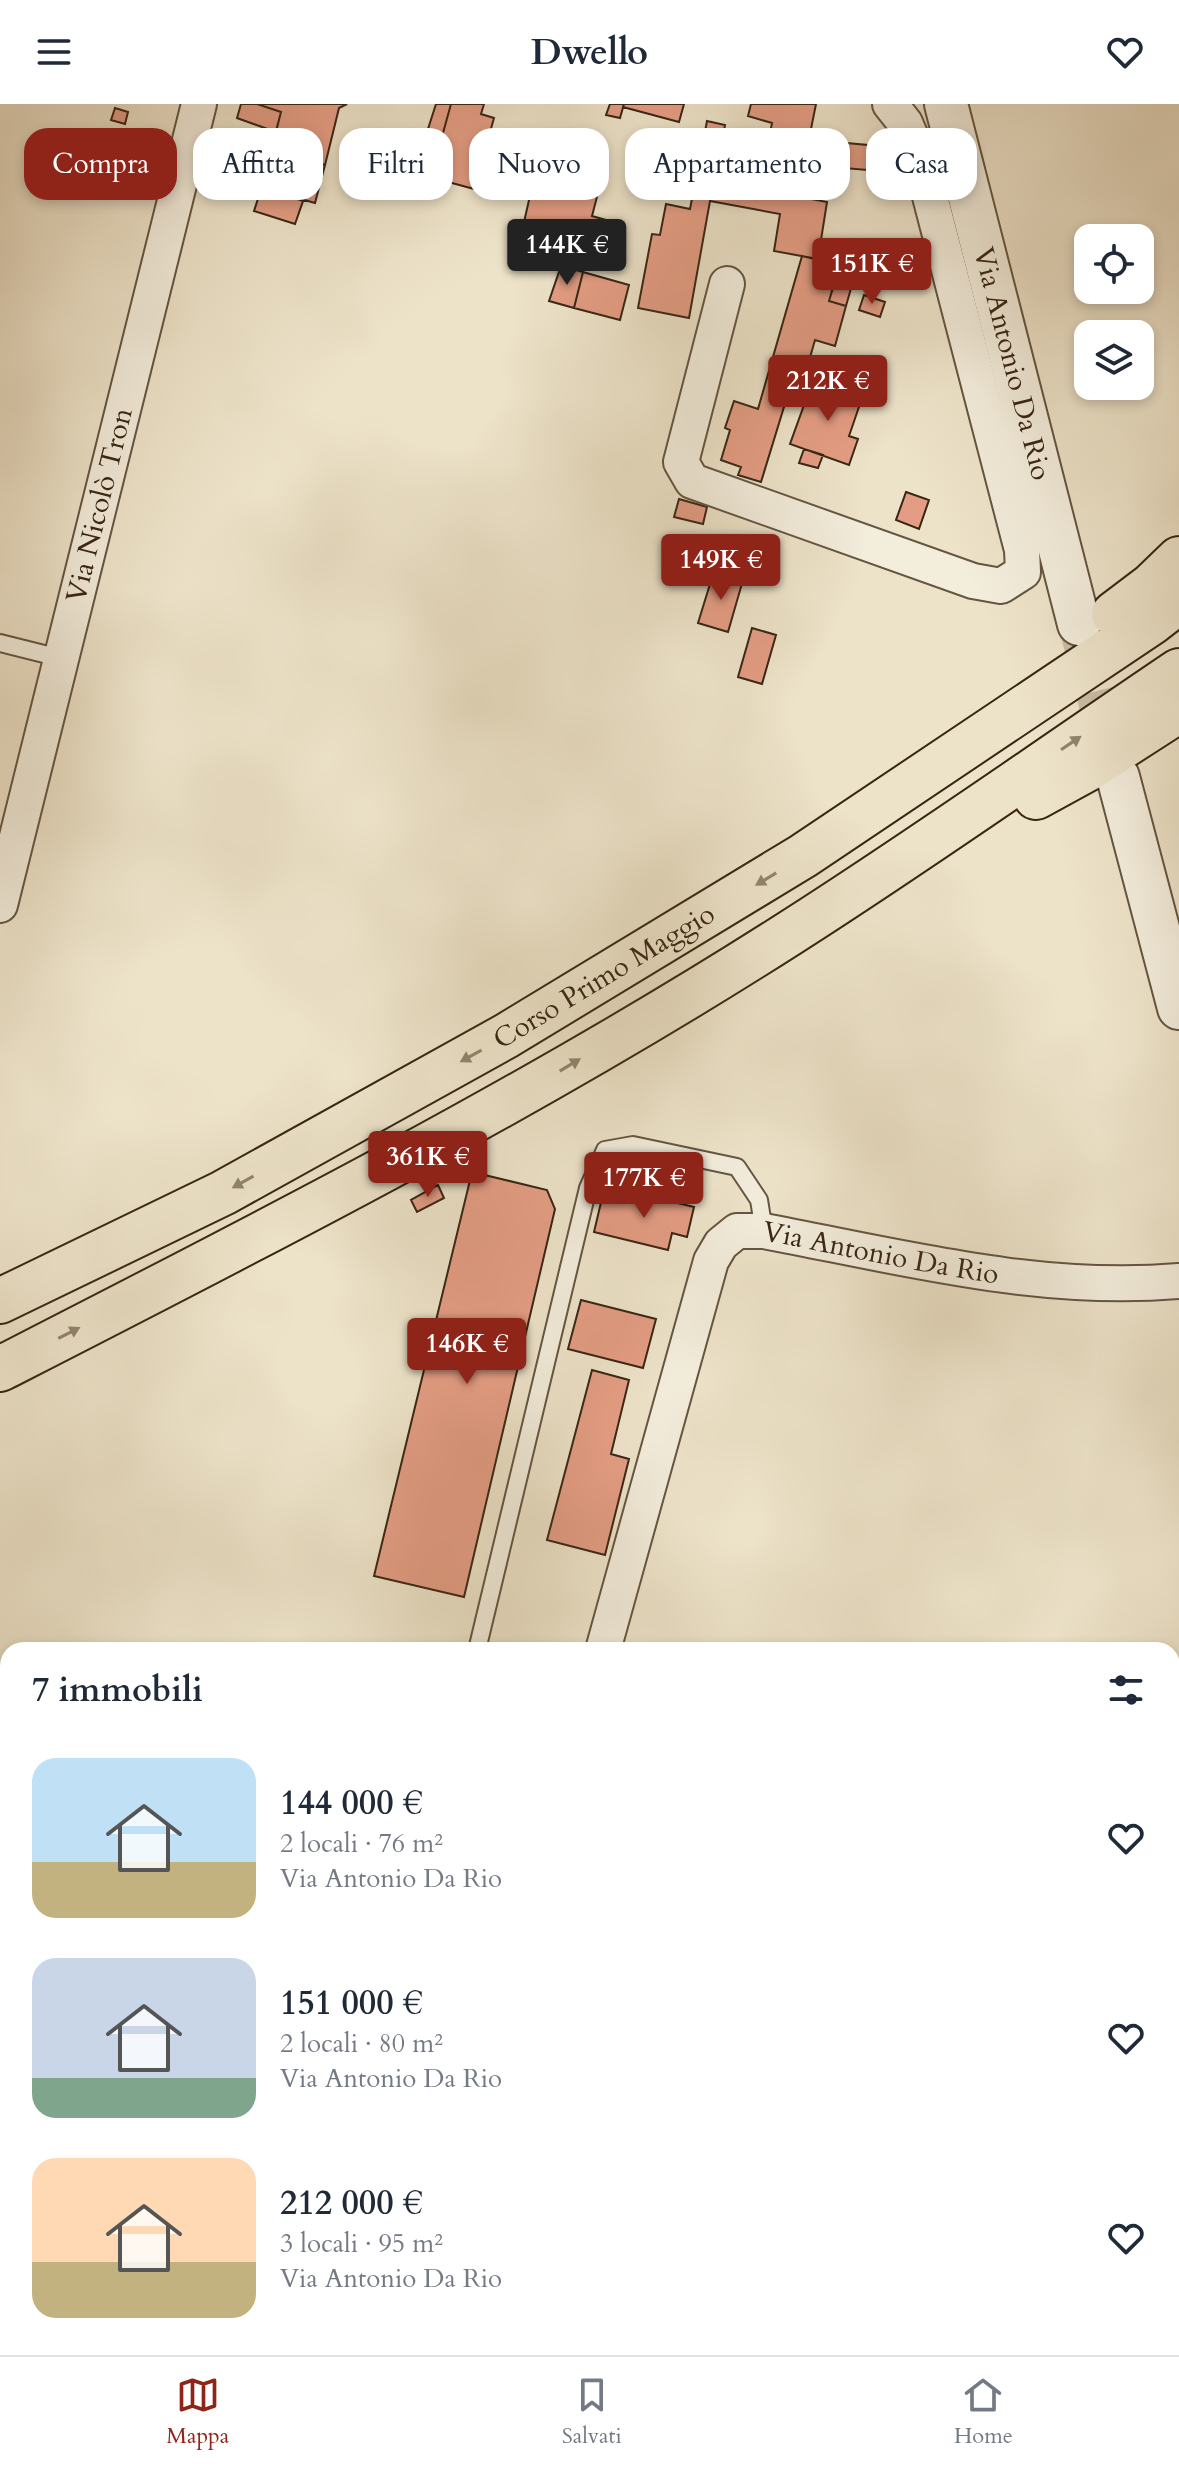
<!DOCTYPE html>
<html lang="it">
<meta charset="utf-8">
<style>
body{margin:0;font-family:Cardo,serif;background:#f6f6f7;color:#1f2937;height:100vh;display:flex;flex-direction:column;font-size:30px;white-space:nowrap}
*{box-sizing:border-box;margin:0}
p{font-size:26px;color:#747a83}
.icon{flex:none;width:44px;height:44px;fill:none;stroke:currentColor;stroke-width:2;stroke-linecap:round;stroke-linejoin:round}
.map{position:relative;flex:1;overflow:hidden}
.drawer{position:absolute;left:0px;top:1538px;width:1180px;height:714px;display:flex;flex-direction:column;background:#fff;border-radius:24px 24px 0 0;box-shadow:0 4px 12px #0003}
.drawer>*{flex:none}
.top-card{position:absolute;left:24px;top:24px;width:1132px;height:72px;display:flex;gap:16px}
.controls{position:absolute;left:1074px;top:120px;display:grid;gap:16px}
.controls a{display:grid;place-items:center;width:80px;height:80px;border-radius:16px;background:#fff;box-shadow:0 4px 12px #0003;font-size:40px}
.price{position:absolute;translate:-50% -68px;padding:0 18px;border-radius:8px;background:#8f2418;color:#fff;font-size:26px;line-height:52px;filter:drop-shadow(0 2px 4px #0008)}
.price::after{content:'';position:absolute;left:50%;top:48px;width:24px;height:18px;margin-left:-12px;background:inherit;clip-path:polygon(0 0,100% 0,50% 100%)}
.price.selected{background:#222;color:#fff}
ul{padding:0;list-style:none}
li{display:flex;align-items:center;gap:24px;height:200px;padding:0 32px}
li span{display:grid;place-items:center;flex:none;width:224px;height:160px;border-radius:24px;color:#555}
li>.icon{margin-inline-start:auto}
span .icon{width:96px;height:96px;fill:#fffc;stroke-width:1}
li b{font-size:34px}
h2{display:flex;justify-content:space-between;align-items:center;height:96px;padding:0 32px;font-size:34px}
.pill{padding:0 28px;border-radius:24px;background:#fff;box-shadow:0 4px 12px #0003;font-size:28px;line-height:72px}
.pill.selected{background:#8f2418;color:#fff}
header{display:flex;justify-content:space-between;align-items:center;height:104px;padding:0 32px;background:#fff;font-size:36px;font-weight:700}
.dock{display:flex;justify-content:space-around;align-items:center;height:112px;border-top:2px solid #e0e1e3;background:#fff;font-size:22px;color:#747a83}
.dock a{display:grid;justify-items:center;gap:4px}
.dock .selected{color:#8f2418}
.map>svg:first-child{display:block}
</style>
<header><svg class="icon" aria-label="menu" viewBox="0 0 24 24"><path d="M4 6h16M4 12h16M4 18h16"/></svg>Dwello<svg class="icon" aria-label="heart" viewBox="0 0 24 24"><path d="M12 20l-8-8c-3-5 5-10 8-4 3-6 11-1 8 4z"/></svg></header>
<div class="map">
<svg width="1179" height="2251" viewBox="0 0 1179 2251">
<rect width="100%" height="100%" fill="#ede3c9"/>
<filter id="stains"><feTurbulence type="fractalNoise" baseFrequency=".0025" numOctaves="4"/><feColorMatrix values="0 0 0 0 .2 0 0 0 0 .09 0 0 0 0 .02 0 0 0 .5 -.17"/></filter>
<radialGradient id="worn" r=".72"><stop offset=".6" stop-color="#630" stop-opacity="0"/><stop offset="1" stop-color="#630" stop-opacity=".3"/></radialGradient>
<path fill="#e49d84" stroke="#382614" stroke-width="2" d="M241,0H257L281,8L276,28L237,14Z
M257,0H347L339,4L325,61L271,46L281,8Z
M436,0H451L443,29L428,25Z
M451,0H484L481,10L494,14L474,85L430,73L436,53L421,50L428,25L443,29Z
M610,0H624L620,14L606,11Z
M624,0H684L679,18L623,3Z
M751,0H816L806,50L768,40L772,19L748,12Z
M115,4L128,8L125,20L111,16Z
M707,17L725,21L721,46L765,55L768,40L806,50L808,39L816,41L811,67L816,68L811,95L827,98L818,155L774,147L780,110L710,97L689,214L638,204L652,130L660,131L666,100L690,105Z
M835,38L868,41L867,66L833,63Z
M542,39L570,45L568,49L606,58L592,112L613,118L607,141L619,144L615,158L603,155L600,165L542,149L549,124L524,118Z
M271,46L325,61L315,99L283,90L288,74L265,66Z
M421,50L436,53L430,73L416,68Z
M267,67L288,74L283,90L303,97L295,120L254,107Z
M846,137L863,142L846,202L829,197Z
M802,152L840,161L829,197L846,202L835,242L815,236L809,257L799,254L761,378L738,371L741,363L721,356L730,326L725,324L734,297L758,305Z
M561,162L583,168L574,204L549,197Z
M583,168L629,181L620,216L574,204Z
M864,191L885,198L880,213L859,206Z
M825,273L836,277L833,284L862,294L849,332L858,335L849,361L790,340L812,279L822,282Z
M804,345L823,351L818,364L799,359Z
M906,388L929,396L919,425L896,416Z
M679,395L707,403L703,420L674,413Z
M714,467L743,476L728,528L698,519Z
M752,524L776,531L762,580L738,573Z
M472,1068L547,1086L555,1105L464,1493L374,1472Z
M438,1081L444,1094L417,1108L411,1096Z
M603,1090L643,1100L645,1091L694,1103L687,1133L672,1129L668,1146L594,1128Z
M581,1196L656,1215L643,1264L568,1245Z
M592,1266L629,1276L611,1350L629,1355L605,1451L547,1436Z"/>
<g fill="none" stroke-linecap="round" stroke-linejoin="round">
<path stroke="#c9bda5" stroke-width="42" stroke-dasharray="42 21" stroke-linecap="butt" d="M1081,526L1113,652"/>
<defs>
<path id="service" d="M0,539L60,554
M477,1546L588,1084L605,1046L633,1041L737,1063L759,1096L764,1127"/>
<g id="minor">
<path d="M727,180L681,358L692,377L973,477L1001,482L1023,468L1022,446L920,54L905,19L890,0"/>
<path id="s1" d="M0,801L199,0"/>
<path id="s2" d="M603,1546L711,1157L721,1140L737,1127H764C901,1153 1039,1189 1179,1177"/>
</g>
<g id="tertiary">
<path id="s3" d="M946,0L1079,520"/>
<path d="M1118,673L1179,904"/>
</g>
<g id="trunk">
<path d="M1114,510L1151,482L1179,455"/>
<path d="M1036,693L1089,664L1179,606"/>
<path id="s4" d="M0,1197L223,1089L506,932L803,752L1152,518L1179,497"/>
<path d="M0,1265C268,1128 537,991 790,829C922,745 1050,654 1179,567"/>
</g>
</defs>
<use href="#service" stroke="#655541" stroke-width="20"/>
<use href="#minor" stroke="#655541" stroke-width="38"/>
<use href="#tertiary" stroke="#655541" stroke-width="46"/>
<use href="#trunk" stroke="#382614" stroke-width="48"/>
<use href="#service" stroke="#f3eddc" stroke-width="16"/>
<use href="#minor" stroke="#f3eddc" stroke-width="34"/>
<use href="#tertiary" stroke="#f3eddc" stroke-width="42"/>
<use href="#trunk" stroke="#ede3c9" stroke-width="44"/>
</g>
<defs><path id="oneway-solid" d="M-6-.8H1V-3.2L6.5 0L1 3.2V.8H-6Z" transform="scale(2)"/></defs>
<g fill="#92846e">
<use href="#oneway-solid" transform="translate(1071 639) rotate(-34)"/>
<use href="#oneway-solid" transform="translate(766 775) rotate(149)"/>
<use href="#oneway-solid" transform="translate(471 952) rotate(151)"/>
<use href="#oneway-solid" transform="translate(570 961) rotate(-31)"/>
<use href="#oneway-solid" transform="translate(243 1078) rotate(151)"/>
<use href="#oneway-solid" transform="translate(69 1229) rotate(-27)"/>
</g>
<g text-anchor="middle" dominant-baseline="central" stroke-width="7" stroke-linejoin="round" paint-order="stroke">
<g font-size="28" fill="#382614" stroke="#f3eddc">
<text stroke="none"><textPath href="#s3" startOffset="268">Via Antonio Da Rio</textPath></text>
<text stroke="none"><textPath href="#s1" startOffset="412">Via Nicolò Tron</textPath></text>
<text stroke="none"><textPath href="#s4" startOffset="686">Corso Primo Maggio</textPath></text>
<text stroke="none"><textPath href="#s2" startOffset="590">Via Antonio Da Rio</textPath></text>
</g>
</g>
<rect width="100%" height="100%" filter="url(#stains)"/>
<rect width="100%" height="100%" fill="url(#worn)"/>
</svg>
<div class="controls">
<a><svg class="icon" aria-label="locate" viewBox="0 0 24 24"><circle cx="12" cy="12" r="6"/><path d="M12 2v4M12 18v4M2 12h4M18 12h4"/></svg></a>
<a><svg class="icon" aria-label="layers" viewBox="0 0 24 24"><path d="M12 4l9 5-9 5-9-5zM3 14l9 5 9-5"/></svg></a>
</div>
<b class="price selected" style="left:567px;top:183px">144K €</b>
<b class="price" style="left:872px;top:202px">151K €</b>
<b class="price" style="left:828px;top:319px">212K €</b>
<b class="price" style="left:721px;top:498px">149K €</b>
<b class="price" style="left:428px;top:1095px">361K €</b>
<b class="price" style="left:644px;top:1116px">177K €</b>
<b class="price" style="left:467px;top:1282px">146K €</b>
<div class="top-card">
<a class="pill selected">Compra</a>
<a class="pill">Affitta</a>
<a class="pill">Filtri</a>
<a class="pill">Nuovo</a>
<a class="pill">Appartamento</a>
<a class="pill">Casa</a>
</div>
<section class="drawer">
<h2>7 immobili<svg class="icon" aria-label="filters" viewBox="0 0 24 24"><path d="M4 7h16M4 17h16"/><circle cx="9" cy="7" r="2"/><circle cx="15" cy="17" r="2"/></svg></h2>
<ul>
<li><span style="background:linear-gradient(#bfe0f5 65%,#c2b280 0)"><svg class="icon" aria-label="home" viewBox="0 0 24 24"><path d="M3 11l9-7 9 7M6 9v11h12V9"/></svg></span><div><b>144 000 €</b><p>2 locali · 76 m²</p><p>Via Antonio Da Rio</p></div><svg class="icon" aria-label="heart" viewBox="0 0 24 24"><path d="M12 20l-8-8c-3-5 5-10 8-4 3-6 11-1 8 4z"/></svg></li>
<li><span style="background:linear-gradient(#c9d6e8 75%,#7fa58c 0)"><svg class="icon" aria-label="home" viewBox="0 0 24 24"><path d="M3 11l9-7 9 7M6 9v11h12V9"/></svg></span><div><b>151 000 €</b><p>2 locali · 80 m²</p><p>Via Antonio Da Rio</p></div><svg class="icon" aria-label="heart" viewBox="0 0 24 24"><path d="M12 20l-8-8c-3-5 5-10 8-4 3-6 11-1 8 4z"/></svg></li>
<li><span style="background:linear-gradient(#ffd9b3 65%,#c2b280 0)"><svg class="icon" aria-label="home" viewBox="0 0 24 24"><path d="M3 11l9-7 9 7M6 9v11h12V9"/></svg></span><div><b>212 000 €</b><p>3 locali · 95 m²</p><p>Via Antonio Da Rio</p></div><svg class="icon" aria-label="heart" viewBox="0 0 24 24"><path d="M12 20l-8-8c-3-5 5-10 8-4 3-6 11-1 8 4z"/></svg></li>
</ul>
</section>
</div>
<nav class="dock">
<a class="selected"><svg class="icon" aria-label="map" viewBox="0 0 24 24"><path d="M3 6l6-2 6 2 6-2v14l-6 2-6-2-6 2zM9 4v14M15 6v14"/></svg>Mappa</a>
<a><svg class="icon" aria-label="saved" viewBox="0 0 24 24"><path d="M7 4h10v16l-5-4-5 4z"/></svg>Salvati</a>
<a><svg class="icon" aria-label="home" viewBox="0 0 24 24"><path d="M3 11l9-7 9 7M6 9v11h12V9"/></svg>Home</a>
</nav>
